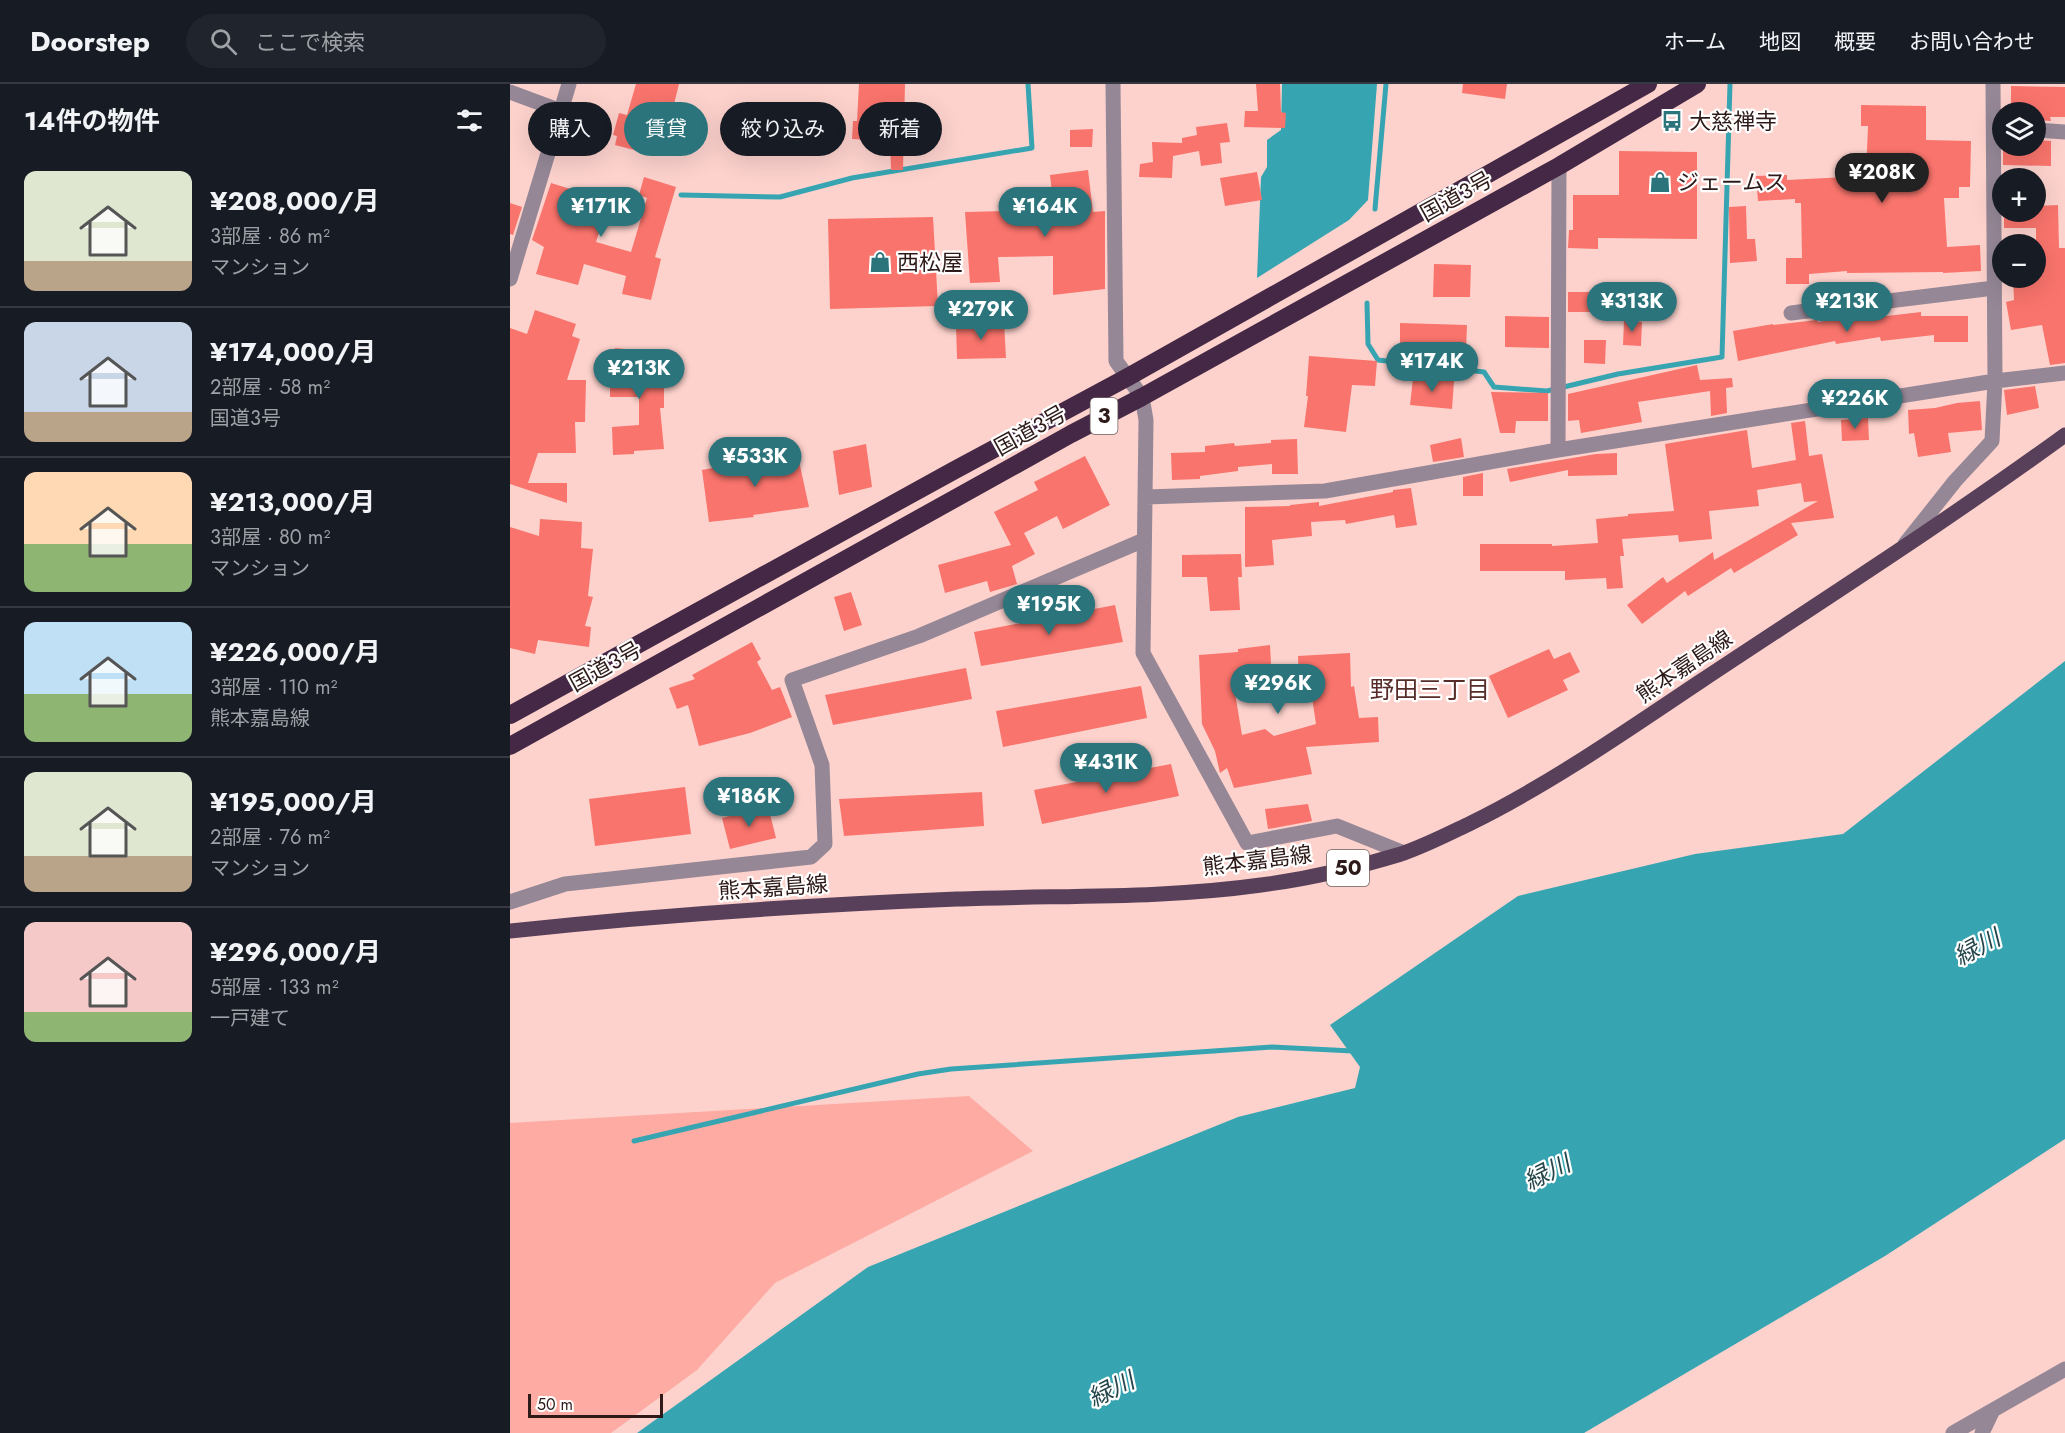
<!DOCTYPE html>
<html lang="ja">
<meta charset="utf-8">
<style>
body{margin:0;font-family:Jost,"Noto Sans JP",sans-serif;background:#20242c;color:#f1f3f6;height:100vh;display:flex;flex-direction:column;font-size:22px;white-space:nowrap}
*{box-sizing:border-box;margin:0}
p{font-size:20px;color:#9ea1a6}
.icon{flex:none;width:33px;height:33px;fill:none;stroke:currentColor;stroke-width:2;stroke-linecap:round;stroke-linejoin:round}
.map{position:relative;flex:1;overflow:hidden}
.details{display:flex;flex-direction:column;background:#171b24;width:510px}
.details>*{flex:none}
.guide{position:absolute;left:18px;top:18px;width:570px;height:54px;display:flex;gap:12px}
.buttons{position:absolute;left:1482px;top:18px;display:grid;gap:12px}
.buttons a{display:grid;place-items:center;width:54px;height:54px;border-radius:50%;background:#171b24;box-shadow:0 6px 24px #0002;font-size:30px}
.scale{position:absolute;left:18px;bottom:15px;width:135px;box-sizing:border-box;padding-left:6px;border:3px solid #2e1b19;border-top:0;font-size:16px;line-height:21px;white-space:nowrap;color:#2e1b19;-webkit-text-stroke:4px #fff;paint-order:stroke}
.price{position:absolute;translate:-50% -51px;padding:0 14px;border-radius:21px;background:#2b747c;color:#fff;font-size:20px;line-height:39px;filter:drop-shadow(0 2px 3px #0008)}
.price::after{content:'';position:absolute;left:50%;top:36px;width:18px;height:14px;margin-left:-9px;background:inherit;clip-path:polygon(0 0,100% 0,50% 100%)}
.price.selected{background:#222;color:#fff}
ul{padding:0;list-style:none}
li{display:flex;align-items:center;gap:18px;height:150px;padding:0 24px}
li+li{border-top:2px solid #363941}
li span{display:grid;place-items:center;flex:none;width:168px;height:120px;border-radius:12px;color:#555}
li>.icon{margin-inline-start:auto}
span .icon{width:72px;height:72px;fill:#fffc;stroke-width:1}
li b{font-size:26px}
h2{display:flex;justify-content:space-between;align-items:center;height:72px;padding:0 24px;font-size:26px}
.pill{padding:0 21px;border-radius:27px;background:#171b24;box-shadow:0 6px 24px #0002;font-size:21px;line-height:54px}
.pill.selected{background:#2b747c;color:#fff}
header{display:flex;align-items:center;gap:36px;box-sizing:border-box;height:84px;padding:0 30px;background:#171b24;border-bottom:2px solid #363941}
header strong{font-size:28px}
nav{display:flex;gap:33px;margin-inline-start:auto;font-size:21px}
.search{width:420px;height:54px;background:#20242c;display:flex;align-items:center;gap:15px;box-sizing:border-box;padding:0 21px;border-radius:33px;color:#9ea1a6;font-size:22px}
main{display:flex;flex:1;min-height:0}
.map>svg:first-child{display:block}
</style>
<header>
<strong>Doorstep</strong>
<div class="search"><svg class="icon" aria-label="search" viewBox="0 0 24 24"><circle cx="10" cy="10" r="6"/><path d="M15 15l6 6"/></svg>ここで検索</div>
<nav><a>ホーム</a><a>地図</a><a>概要</a><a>お問い合わせ</a></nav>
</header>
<main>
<section class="details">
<h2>14件の物件<svg class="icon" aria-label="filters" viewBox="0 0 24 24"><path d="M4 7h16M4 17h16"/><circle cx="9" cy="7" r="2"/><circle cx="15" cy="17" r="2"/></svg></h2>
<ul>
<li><span style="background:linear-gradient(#dfe7d0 75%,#b9a48a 0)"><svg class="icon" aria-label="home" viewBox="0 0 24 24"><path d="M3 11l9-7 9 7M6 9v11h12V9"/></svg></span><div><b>¥208,000/月</b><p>3部屋 · 86 m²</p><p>マンション</p></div></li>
<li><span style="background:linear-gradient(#c9d6e8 75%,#b9a48a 0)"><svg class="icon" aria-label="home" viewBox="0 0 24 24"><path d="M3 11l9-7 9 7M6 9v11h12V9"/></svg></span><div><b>¥174,000/月</b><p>2部屋 · 58 m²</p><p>国道3号</p></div></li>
<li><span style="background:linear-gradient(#ffd9b3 60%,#8fb573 0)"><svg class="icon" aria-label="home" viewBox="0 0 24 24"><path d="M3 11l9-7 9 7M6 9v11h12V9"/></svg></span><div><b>¥213,000/月</b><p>3部屋 · 80 m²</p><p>マンション</p></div></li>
<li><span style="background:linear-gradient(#bfe0f5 60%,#8fb573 0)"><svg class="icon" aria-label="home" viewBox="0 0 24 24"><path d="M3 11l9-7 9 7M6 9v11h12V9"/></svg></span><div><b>¥226,000/月</b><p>3部屋 · 110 m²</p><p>熊本嘉島線</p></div></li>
<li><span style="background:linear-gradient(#dfe7d0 70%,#b9a48a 0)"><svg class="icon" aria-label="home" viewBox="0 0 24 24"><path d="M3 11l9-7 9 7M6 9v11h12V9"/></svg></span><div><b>¥195,000/月</b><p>2部屋 · 76 m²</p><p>マンション</p></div></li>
<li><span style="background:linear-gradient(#f6c9c9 75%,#8fb573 0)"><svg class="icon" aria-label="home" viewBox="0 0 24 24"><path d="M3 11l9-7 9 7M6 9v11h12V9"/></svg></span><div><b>¥296,000/月</b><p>5部屋 · 133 m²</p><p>一戸建て</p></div></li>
</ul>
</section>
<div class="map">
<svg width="1555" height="1349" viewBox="0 0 1555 1349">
<rect width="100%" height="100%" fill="#fdd2cd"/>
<path fill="#fdaba3" d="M459,1012L523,1067L265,1199L187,1286L101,1349H0V1039Z"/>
<path fill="#37a5b1" d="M772,0H867L858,116L839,136L747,194L751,93L757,83V56L771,46Z
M1555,577V1055L1375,1172L1074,1349H127L358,1183L728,1033L845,1004L850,983L820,941L1008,812L1185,770L1333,750Z"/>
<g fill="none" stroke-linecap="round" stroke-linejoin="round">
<path stroke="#37a5b1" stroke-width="5" d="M171,111L270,113L342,94L522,64L518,0
M865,125L876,0
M857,219L858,260L868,276L974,288L984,303L1037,307L1108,290L1212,273L1220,0
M124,1057L408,990L441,985L762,963L843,967"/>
</g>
<path fill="#f9746c" d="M126,0H169L161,32L158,31L147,72L105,61L107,52L103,51L109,29L117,31Z
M349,0H395L393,86H381L380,57L342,55L343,37H347Z
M746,0H770L771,28L776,29L775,44L734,43L735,27H748Z
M953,0H997L995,15L952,9Z
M1501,2L1555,3V33H1540L1541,37L1526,36V28H1501Z
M1351,21L1416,22V56L1461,57L1460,103H1449V114H1434L1437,163L1470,161L1471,187L1433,189V188L1337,189V187L1299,190V200H1276V174H1292L1291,119H1285V115L1248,117L1246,92L1277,91V96L1336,93V89H1356L1358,42H1351Z
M717,39L720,58L710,59L712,79L691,82L689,67L663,72L662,94L629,93L630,80L643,78L642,58L672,59V54L687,51L686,43Z
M583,45L582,63H560V46Z
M1526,56L1541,57V82L1493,81V62H1526Z
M1109,67L1187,68V155L1088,154V165L1058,164L1059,146H1063V111H1109Z
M578,86L583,128L595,127V205L543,211V172L488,173L490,198L460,199L455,128L544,126L540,91Z
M747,88L752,116L715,122L710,94Z
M134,93L166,103L145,173L151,175L141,216L112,210L116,192L74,180L68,201L26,190L34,163L22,156L41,99L99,117L86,158L121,168L137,114L129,111Z
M0,119L12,123L3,151L0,150Z
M1548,121L1549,164H1555V279L1540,281L1532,241L1501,246L1496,218L1504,216L1503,194H1526V144H1494V128H1526V122Z
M1236,122L1237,155H1245L1247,177L1220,179L1219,123Z
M423,133L428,222L320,225L318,135Z
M924,180L961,181L960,213H923Z
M1058,208H1083L1082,228H1058Z
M25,226L66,240L62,252L70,255L57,296H76L75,338H65L66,369H28L18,399H57V419L0,400V244L17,250Z
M1411,228V232H1458V258H1424V251L1371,257L1370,253L1326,260L1325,257L1228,277L1223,247L1263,240V241L1307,236L1308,238L1360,230V234Z
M995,232L1039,233V264L995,263Z
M1114,237L1132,238L1131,262L1113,261Z
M494,238L496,274L447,275L446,240Z
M890,239L957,241L956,266L890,265Z
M1074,256H1096L1095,280L1074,279Z
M105,264L124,266V269L154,268V324H150L154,365L124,367V370L103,371L102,343L129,341V313H100V297H102Z
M799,272L867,277L865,302L842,301L836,348L794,343L798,312H796Z
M1187,281L1190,296L1222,294L1223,303L1216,304L1217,329L1201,332L1200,307L1128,318L1132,338L1071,349L1069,336L1058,337V310Z
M903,294L944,297L942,325L900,321Z
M1525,302L1529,324L1497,331L1494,306Z
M981,308L1038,309V337H1006L1005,349H990Z
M1470,317L1472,346L1438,349L1441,368L1408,373L1404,349L1399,350L1398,326L1425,324L1447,319Z
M1358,334L1359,356L1332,357L1331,336Z
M1295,337L1299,372L1312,370L1324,434L1281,439L1288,451L1224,489L1221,484L1178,512L1175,507L1132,540L1117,521L1153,493L1157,499L1203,468L1204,476L1308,417L1294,418L1291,399L1247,406L1249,422L1199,427L1202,455L1169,458L1168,451L1112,455L1114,472H1110L1113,504L1097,505L1096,494L1055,496V487H970V460H1042V462L1088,459L1086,435L1118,432V430L1164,427L1155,360L1237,346L1242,384L1286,376L1281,339Z
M951,354L954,373L923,378L920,361Z
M787,355L788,390H762V380L728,383V387L690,392V395L662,396L661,369L695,368V362L724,359L725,362L761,359V356Z
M356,360L362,403L329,411L323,367Z
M287,368L299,423L243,431L244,433L199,438L192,386Z
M1107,369V391L1058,392V386L1000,398L997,385L1086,370Z
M575,372L600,421L553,445L547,432L514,449L525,470L502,482L507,500L480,508L477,497L435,509L428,481L501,461L484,428L528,406L524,398Z
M973,389V412H953V393Z
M901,404L907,441L886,444L884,431L836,440L835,436L801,438L802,452L762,456L764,481L735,483V423L780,422V421L809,418V422L883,408V406Z
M30,435L72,438L71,464L83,465L78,512L83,513L75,542L81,543L79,563L28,556L25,570L0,564V443L29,452Z
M731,470L732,493H728L730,526L700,527L697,493H672V471Z
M341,508L352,541L334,547L324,513Z
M605,521L613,558L471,582L464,548Z
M242,558L251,575L247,578L262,606L270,603L282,633L240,649L189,662L178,621L167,625L159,604L185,595L182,591Z
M760,561L762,599L743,606L724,603L732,651L755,645L764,652L806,640L800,600H789L788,572L840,569L841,603L844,602L849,634L868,633L869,658L796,663L802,690L724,704L717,684L710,689L705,667L692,640L689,571L728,568V565Z
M1039,565L1044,575L1060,568L1070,588L1053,596L1058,606L998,634L979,592Z
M456,584L462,615L323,641L315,611Z
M631,602L637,634L493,663L486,627Z
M661,680L669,712L532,740L524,706Z
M175,703L181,750L85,762L79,715Z
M472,708L474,742L334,752L329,715Z
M798,720L802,737L758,745L755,725Z
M258,722L266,754L220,765L212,734Z"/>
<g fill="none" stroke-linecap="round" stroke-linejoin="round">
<path stroke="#958796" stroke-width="15" d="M603,0L606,277L632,313L636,336L633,569L737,759L827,742L894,769
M0,8L51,27
M1526,46L1555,48
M0,195L59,0
M1281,229L1484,204
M1048,366L1049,82
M636,413L815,407L1048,366L1485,297L1483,0
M1395,460L1445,397L1482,357L1485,297L1555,289
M0,818L55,800L301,773L315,760L312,681L282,596L409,552L634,456
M1443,1349L1555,1285
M1472,1349L1483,1326"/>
<path stroke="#59405a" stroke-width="15" d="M0,847C148,831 298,821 447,815C548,811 651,815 751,801C798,795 845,784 891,770C915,762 938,750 961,739C1042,699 1116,647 1191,597C1313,516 1437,437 1555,351"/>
<path stroke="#442845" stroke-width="18" d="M0,631L443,387L618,293L1138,0
M0,662L561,350L632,313L1049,82L1187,0"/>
</g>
<defs>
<symbol id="bus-bare" viewBox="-9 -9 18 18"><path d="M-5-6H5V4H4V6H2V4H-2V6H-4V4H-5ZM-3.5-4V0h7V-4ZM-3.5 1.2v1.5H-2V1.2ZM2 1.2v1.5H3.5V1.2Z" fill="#2b747c" stroke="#fff" stroke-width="2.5" paint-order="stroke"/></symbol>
<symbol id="shop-bare" viewBox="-9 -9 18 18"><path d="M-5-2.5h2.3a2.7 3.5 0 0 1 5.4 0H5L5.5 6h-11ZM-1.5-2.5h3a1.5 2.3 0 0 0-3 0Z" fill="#2b747c" stroke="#fff" stroke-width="2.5" paint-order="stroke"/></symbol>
</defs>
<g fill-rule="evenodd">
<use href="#bus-bare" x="1147" y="22" width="30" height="30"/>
<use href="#shop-bare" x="1135" y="83" width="30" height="30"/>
<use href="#shop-bare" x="355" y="163" width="30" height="30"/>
</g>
<g text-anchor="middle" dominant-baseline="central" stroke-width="4.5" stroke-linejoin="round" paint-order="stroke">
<g fill="#fff" stroke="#6d5f5e" stroke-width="1.5">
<rect x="580.5" y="314" width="27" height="36" rx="4.5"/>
<rect x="817" y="766" width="42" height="36" rx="4.5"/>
</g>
<g font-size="21" font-weight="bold" fill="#2e1b19">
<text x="594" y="332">3</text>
<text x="838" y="784">50</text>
</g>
<g font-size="22" fill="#2e1b19" stroke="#fff" text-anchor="start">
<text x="1179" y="37">大慈禅寺</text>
<text x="1167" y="98">ジェームス</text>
<text x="387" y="178">西松屋</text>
</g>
<g font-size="22" fill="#2e1b19" stroke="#fff">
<text transform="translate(946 112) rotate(-29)">国道3号</text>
<text transform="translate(520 346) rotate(-29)">国道3号</text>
<text transform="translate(95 582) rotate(-29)">国道3号</text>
<text transform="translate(1174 582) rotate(-34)">熊本嘉島線</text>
<text transform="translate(747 776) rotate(-7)">熊本嘉島線</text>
<text transform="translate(263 803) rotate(-4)">熊本嘉島線</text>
</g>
<g font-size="24" fill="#572d2a" stroke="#fff">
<text x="920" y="605">野田三丁目</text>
</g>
<g font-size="24" font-style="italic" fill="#25464a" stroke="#fff">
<text transform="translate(1467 863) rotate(-28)">緑川</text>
<text transform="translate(1037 1088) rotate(-26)">緑川</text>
<text transform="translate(601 1305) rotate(-26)">緑川</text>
</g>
</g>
</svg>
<div class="buttons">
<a><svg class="icon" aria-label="layers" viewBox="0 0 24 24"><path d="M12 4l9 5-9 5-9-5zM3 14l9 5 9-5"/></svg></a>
<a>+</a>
<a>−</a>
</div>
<div class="scale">50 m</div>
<b class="price selected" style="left:1372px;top:120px">¥208K</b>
<b class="price" style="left:91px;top:154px">¥171K</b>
<b class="price" style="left:535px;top:154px">¥164K</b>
<b class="price" style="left:1122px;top:249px">¥313K</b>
<b class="price" style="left:1337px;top:249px">¥213K</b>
<b class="price" style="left:471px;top:257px">¥279K</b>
<b class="price" style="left:922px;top:309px">¥174K</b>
<b class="price" style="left:129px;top:316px">¥213K</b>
<b class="price" style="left:1345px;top:346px">¥226K</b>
<b class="price" style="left:245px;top:404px">¥533K</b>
<b class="price" style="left:539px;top:552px">¥195K</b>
<b class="price" style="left:768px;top:631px">¥296K</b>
<b class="price" style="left:596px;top:710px">¥431K</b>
<b class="price" style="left:239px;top:744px">¥186K</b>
<div class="guide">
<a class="pill">購入</a>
<a class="pill selected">賃貸</a>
<a class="pill">絞り込み</a>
<a class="pill">新着</a>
</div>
</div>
</main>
